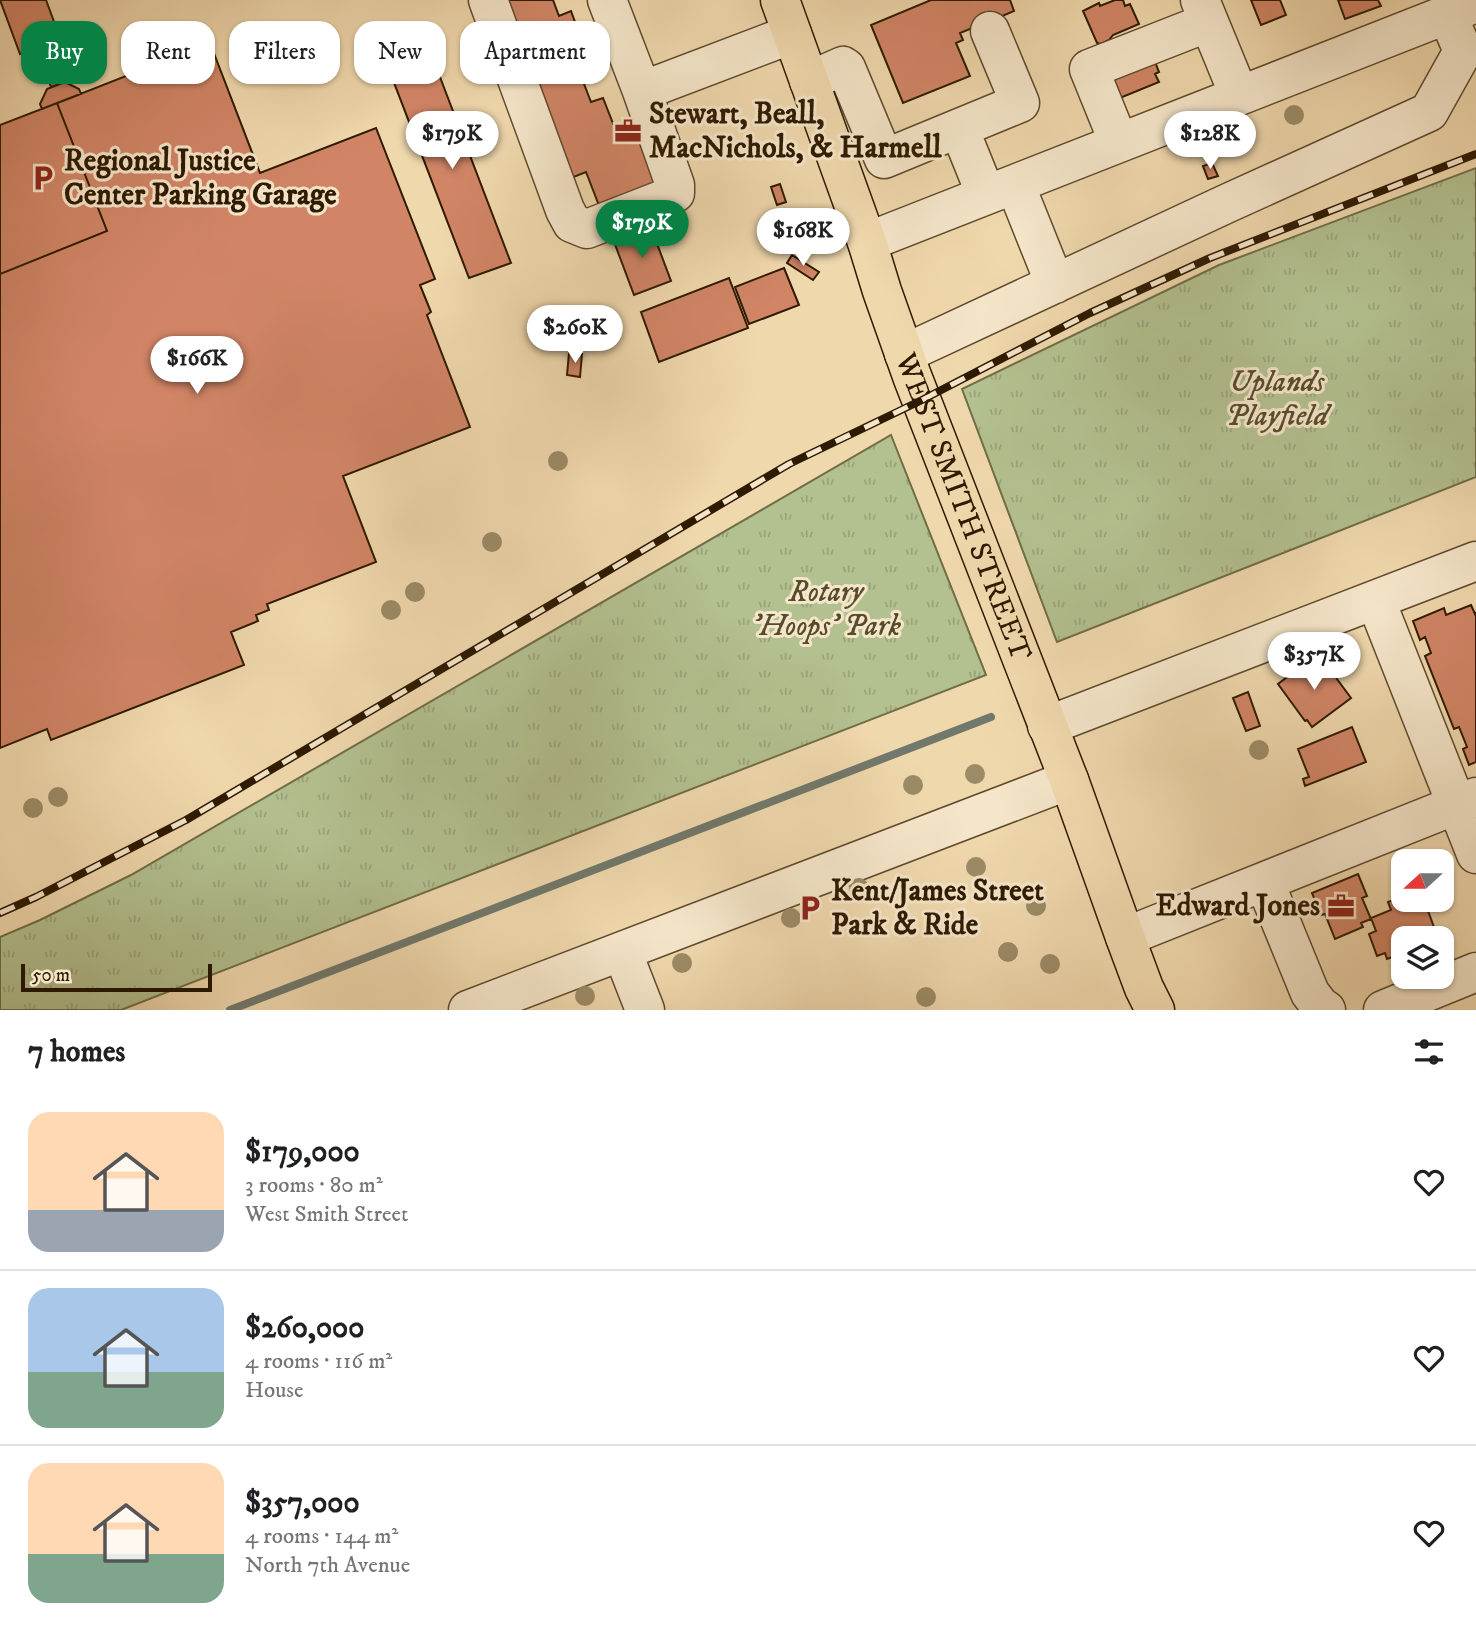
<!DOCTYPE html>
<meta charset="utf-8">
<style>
body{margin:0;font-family:"IM FELL DW Pica",serif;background:#f2f2f2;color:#202124;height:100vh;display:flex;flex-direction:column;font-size:26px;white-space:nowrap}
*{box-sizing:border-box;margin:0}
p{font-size:23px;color:#757577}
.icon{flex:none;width:38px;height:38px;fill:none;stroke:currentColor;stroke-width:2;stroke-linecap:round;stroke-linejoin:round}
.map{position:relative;height:1010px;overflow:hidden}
.drawer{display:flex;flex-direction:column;background:#fff;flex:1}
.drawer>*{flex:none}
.guide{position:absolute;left:21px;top:21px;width:700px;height:63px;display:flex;gap:14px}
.needle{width:46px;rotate:249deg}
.fabs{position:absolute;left:1391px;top:849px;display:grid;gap:14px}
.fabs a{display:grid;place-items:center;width:63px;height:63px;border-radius:14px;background:#fff;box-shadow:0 2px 5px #0004;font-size:35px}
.scale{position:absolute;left:21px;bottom:18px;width:191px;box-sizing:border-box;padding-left:7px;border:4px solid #2e1a01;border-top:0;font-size:19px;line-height:24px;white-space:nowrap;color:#2e1a01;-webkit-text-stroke:5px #f5e6ca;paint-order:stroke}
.price{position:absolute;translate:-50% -60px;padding:0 16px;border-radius:24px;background:#fff;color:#222;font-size:23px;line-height:46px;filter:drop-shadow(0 2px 4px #0008)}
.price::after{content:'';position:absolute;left:50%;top:42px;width:21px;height:16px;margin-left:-10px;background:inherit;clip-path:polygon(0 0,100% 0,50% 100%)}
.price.on{background:#0b8043;color:#fff}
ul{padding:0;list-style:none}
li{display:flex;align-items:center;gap:21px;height:175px;padding:0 28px}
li+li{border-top:2px solid #e0e0e0}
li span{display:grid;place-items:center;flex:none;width:196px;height:140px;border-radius:21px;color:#555}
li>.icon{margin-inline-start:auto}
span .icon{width:84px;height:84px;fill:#fffc;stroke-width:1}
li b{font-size:30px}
h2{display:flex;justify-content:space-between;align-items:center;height:84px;padding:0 28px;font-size:30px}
.pill{padding:0 24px;border-radius:21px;background:#fff;box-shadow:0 2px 5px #0004;font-size:24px;line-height:63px}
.pill.on{background:#0b8043;color:#fff}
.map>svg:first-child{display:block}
</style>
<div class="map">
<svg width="1476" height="1010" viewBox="0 0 1476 1010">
<defs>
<pattern id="park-tufts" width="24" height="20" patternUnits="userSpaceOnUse" patternTransform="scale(1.75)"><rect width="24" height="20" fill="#b3c08f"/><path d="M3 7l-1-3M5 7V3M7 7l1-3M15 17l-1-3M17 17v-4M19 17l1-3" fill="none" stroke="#9aa47a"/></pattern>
</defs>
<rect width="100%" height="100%" fill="#f0d8ad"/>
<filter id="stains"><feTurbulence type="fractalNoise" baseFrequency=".00286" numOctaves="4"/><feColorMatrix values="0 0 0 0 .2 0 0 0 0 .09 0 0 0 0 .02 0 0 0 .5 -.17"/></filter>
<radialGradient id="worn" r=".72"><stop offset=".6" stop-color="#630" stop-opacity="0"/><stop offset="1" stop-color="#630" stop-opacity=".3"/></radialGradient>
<path fill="url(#park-tufts)" stroke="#706d48" stroke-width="2" d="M1476,168V477L1057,642L962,389L1219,265Z
M891,435L986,675L121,1010H0V937L40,920L131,875Z"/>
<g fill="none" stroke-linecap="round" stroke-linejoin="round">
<path stroke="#71796c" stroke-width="8" d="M230,1010L991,717"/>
</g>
<path fill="#d18566" stroke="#2e1a01" stroke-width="2" d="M0,0H46L60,38L48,42L63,83L51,87L36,48L20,54Z
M497,0H553L559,16L571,11L593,71L581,76L591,102L603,98L616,131L633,125L657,187L600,208L586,172L566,180Z
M931,0H1010L1014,11L1002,16L1003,19H994L960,33L963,40L956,43L970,76L903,103L871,25Z
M1115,0H1123L1125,6L1130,4L1139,24L1113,35L1109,40L1101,44L1097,43L1083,11L1099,3L1100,6Z
M1251,0H1280L1286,15L1261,25Z
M1338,0H1378L1381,6L1345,19Z
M210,43L260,173L376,128L435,279L420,285L431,312L427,315L470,427L343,476L376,562L267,604L269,610L256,615L258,621L231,632L244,665L51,740L47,729L0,748V274L107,231L57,103Z
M1150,49L1159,72L1155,74L1159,82L1120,98L1107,66Z
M435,64L511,263L469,278L393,80Z
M65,82L79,89L81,94L42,109L40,104L47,89Z
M57,103L107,231L0,274V125Z
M1212,163L1218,176L1208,179L1203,166Z
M780,184L786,202L777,205L771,187Z
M650,225L671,281L634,295L613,239Z
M792,255L819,272L813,280L787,263Z
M784,268L799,305L749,324L735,287Z
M729,278L748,328L659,362L641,312Z
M569,353L582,354L580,377L567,375Z
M1471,605L1475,614L1476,613V762L1469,765L1463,749L1467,747L1459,727L1454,729L1425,656L1431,653L1425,637L1420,640L1413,621L1444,608L1446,615Z
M1315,656L1331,677L1334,675L1351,698L1312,727L1307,720L1305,721L1278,684Z
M1248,692L1260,726L1246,731L1233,698Z
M1352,727L1366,762L1305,786L1303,779L1309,777L1298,749Z
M1358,874L1367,896L1362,898L1371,919L1361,923L1363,927L1335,939L1325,914L1321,915L1312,893Z
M1404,896V900H1424L1438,938H1404V953L1387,959L1385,953L1377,956L1369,934L1376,931L1371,918L1391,910L1388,902Z"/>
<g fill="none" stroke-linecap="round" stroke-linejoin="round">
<defs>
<path id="minor" d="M488,0L565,210L572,223L587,229L669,197L675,193V185L642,91
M607,0L642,91L792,34
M1200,0L1239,95
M809,81L843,66L846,68L884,159L1020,103L990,31
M959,128L986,195
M1119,143L1089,69L1209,22
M1015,184L1055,284
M867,242L1476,3
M904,354L1228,203L1429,112L1463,51L1447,14
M1376,601L1476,854
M1047,726L1476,561
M1265,883L1310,993L1320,1006L1326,1010
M1125,937L1476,797
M622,951L645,1010
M468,1010L1069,780
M1383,1010L1476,972"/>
<g id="major">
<path id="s1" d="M780,0L867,242L882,291L912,376L1069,780L1125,937L1144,988L1155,1010"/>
</g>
</defs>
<use href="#minor" stroke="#5e4a2c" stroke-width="41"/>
<use href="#major" stroke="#2e1a01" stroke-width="41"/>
<use href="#minor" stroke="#f5e6ca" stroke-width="38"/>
<use href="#major" stroke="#f0d8ad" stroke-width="38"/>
<defs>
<path id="rail" d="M0,913L36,897L186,820L789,464L922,400L1090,313L1210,258L1476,154"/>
</defs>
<use href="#rail" stroke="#2e1a01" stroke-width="8"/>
<use href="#rail" stroke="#f5e6ca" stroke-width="5" stroke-dasharray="16" stroke-linecap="butt"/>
</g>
<g fill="#9b8b66">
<circle cx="1294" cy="115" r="10"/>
<circle cx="558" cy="461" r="10"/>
<circle cx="492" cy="542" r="10"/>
<circle cx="415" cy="592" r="10"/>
<circle cx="391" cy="610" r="10"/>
<circle cx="1259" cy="750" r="10"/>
<circle cx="975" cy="774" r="10"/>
<circle cx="913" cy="785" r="10"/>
<circle cx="58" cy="797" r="10"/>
<circle cx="33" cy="808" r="10"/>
<circle cx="976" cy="867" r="10"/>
<circle cx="859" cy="888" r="10"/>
<circle cx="1036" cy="906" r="10"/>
<circle cx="791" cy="918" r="10"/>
<circle cx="1008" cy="952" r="10"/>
<circle cx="682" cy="963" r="10"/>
<circle cx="1050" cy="964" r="10"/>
<circle cx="585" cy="996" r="10"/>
<circle cx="926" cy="997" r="10"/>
</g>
<defs>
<symbol id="office-bare" viewBox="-9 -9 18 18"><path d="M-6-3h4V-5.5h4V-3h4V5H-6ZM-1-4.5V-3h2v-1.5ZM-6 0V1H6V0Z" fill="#8f2418" stroke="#f5e6ca" stroke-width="2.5" paint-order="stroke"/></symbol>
<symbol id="parking-bare" viewBox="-9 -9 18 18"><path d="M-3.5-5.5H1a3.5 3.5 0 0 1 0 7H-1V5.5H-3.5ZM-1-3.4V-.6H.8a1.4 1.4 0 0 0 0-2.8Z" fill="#8f2418" stroke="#f5e6ca" stroke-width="2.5" paint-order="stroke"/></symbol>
</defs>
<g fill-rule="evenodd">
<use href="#office-bare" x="609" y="112" width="38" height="38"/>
<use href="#parking-bare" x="24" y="159" width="38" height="38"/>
<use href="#office-bare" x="1322" y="887" width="38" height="38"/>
<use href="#parking-bare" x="791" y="889" width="38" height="38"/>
</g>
<g text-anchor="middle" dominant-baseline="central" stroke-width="6" stroke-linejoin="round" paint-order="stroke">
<g font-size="30" font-weight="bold" fill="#2e1a01" stroke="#f5e6ca" text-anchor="start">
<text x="649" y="114">Stewart, Beall,<tspan x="649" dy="34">MacNichols, &amp; Harmell</tspan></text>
<text x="64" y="161">Regional Justice<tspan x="64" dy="34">Center Parking Garage</tspan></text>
<text x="831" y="891">Kent/James Street<tspan x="831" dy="34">Park &amp; Ride</tspan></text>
<text x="1320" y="906" text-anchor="end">Edward Jones</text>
</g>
<g font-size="30" font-style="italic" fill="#564c2c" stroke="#f5e6ca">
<text x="1277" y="382">Uplands<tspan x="1277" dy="34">Playfield</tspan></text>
<text x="826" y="592">Rotary<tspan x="826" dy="34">'Hoops' Park</tspan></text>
</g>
<g font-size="30" fill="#2e1a01" stroke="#f5e6ca">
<text stroke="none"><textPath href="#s1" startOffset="539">WEST SMITH STREET</textPath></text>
</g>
</g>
<rect width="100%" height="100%" filter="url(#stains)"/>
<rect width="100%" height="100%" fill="url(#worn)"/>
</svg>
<div class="fabs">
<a><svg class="needle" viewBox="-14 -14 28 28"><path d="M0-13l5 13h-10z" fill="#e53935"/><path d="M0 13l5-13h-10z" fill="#757577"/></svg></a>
<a><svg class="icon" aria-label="layers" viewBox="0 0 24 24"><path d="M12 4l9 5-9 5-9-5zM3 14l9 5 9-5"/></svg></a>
</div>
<div class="scale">50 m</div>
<b class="price" style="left:452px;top:171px">$179K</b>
<b class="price" style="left:1210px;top:171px">$128K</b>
<b class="price on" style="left:642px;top:260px">$179K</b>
<b class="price" style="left:803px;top:268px">$168K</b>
<b class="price" style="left:575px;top:365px">$260K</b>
<b class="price" style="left:197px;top:396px">$166K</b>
<b class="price" style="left:1314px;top:692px">$357K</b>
<div class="guide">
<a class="pill on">Buy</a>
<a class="pill">Rent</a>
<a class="pill">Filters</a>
<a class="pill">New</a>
<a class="pill">Apartment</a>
</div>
</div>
<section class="drawer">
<h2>7 homes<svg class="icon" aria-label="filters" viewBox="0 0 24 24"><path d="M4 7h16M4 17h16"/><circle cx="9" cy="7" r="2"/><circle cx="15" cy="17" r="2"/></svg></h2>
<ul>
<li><span style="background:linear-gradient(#ffd9b3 70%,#9aa5b1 0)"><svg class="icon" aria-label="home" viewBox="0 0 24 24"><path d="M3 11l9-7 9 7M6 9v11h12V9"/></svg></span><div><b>$179,000</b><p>3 rooms · 80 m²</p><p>West Smith Street</p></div><svg class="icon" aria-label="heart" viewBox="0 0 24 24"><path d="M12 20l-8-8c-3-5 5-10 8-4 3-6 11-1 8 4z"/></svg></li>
<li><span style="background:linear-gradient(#a9c7e8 60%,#7fa58c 0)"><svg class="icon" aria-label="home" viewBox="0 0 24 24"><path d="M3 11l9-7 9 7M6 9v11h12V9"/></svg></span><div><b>$260,000</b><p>4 rooms · 116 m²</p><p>House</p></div><svg class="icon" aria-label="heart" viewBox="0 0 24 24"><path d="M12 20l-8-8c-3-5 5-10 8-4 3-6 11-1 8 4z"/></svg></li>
<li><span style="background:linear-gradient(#ffd9b3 65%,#7fa58c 0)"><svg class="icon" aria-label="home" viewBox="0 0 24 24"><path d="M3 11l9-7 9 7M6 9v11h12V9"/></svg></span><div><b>$357,000</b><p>4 rooms · 144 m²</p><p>North 7th Avenue</p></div><svg class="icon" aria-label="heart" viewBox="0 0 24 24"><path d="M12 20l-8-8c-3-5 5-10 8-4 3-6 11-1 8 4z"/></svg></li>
</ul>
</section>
